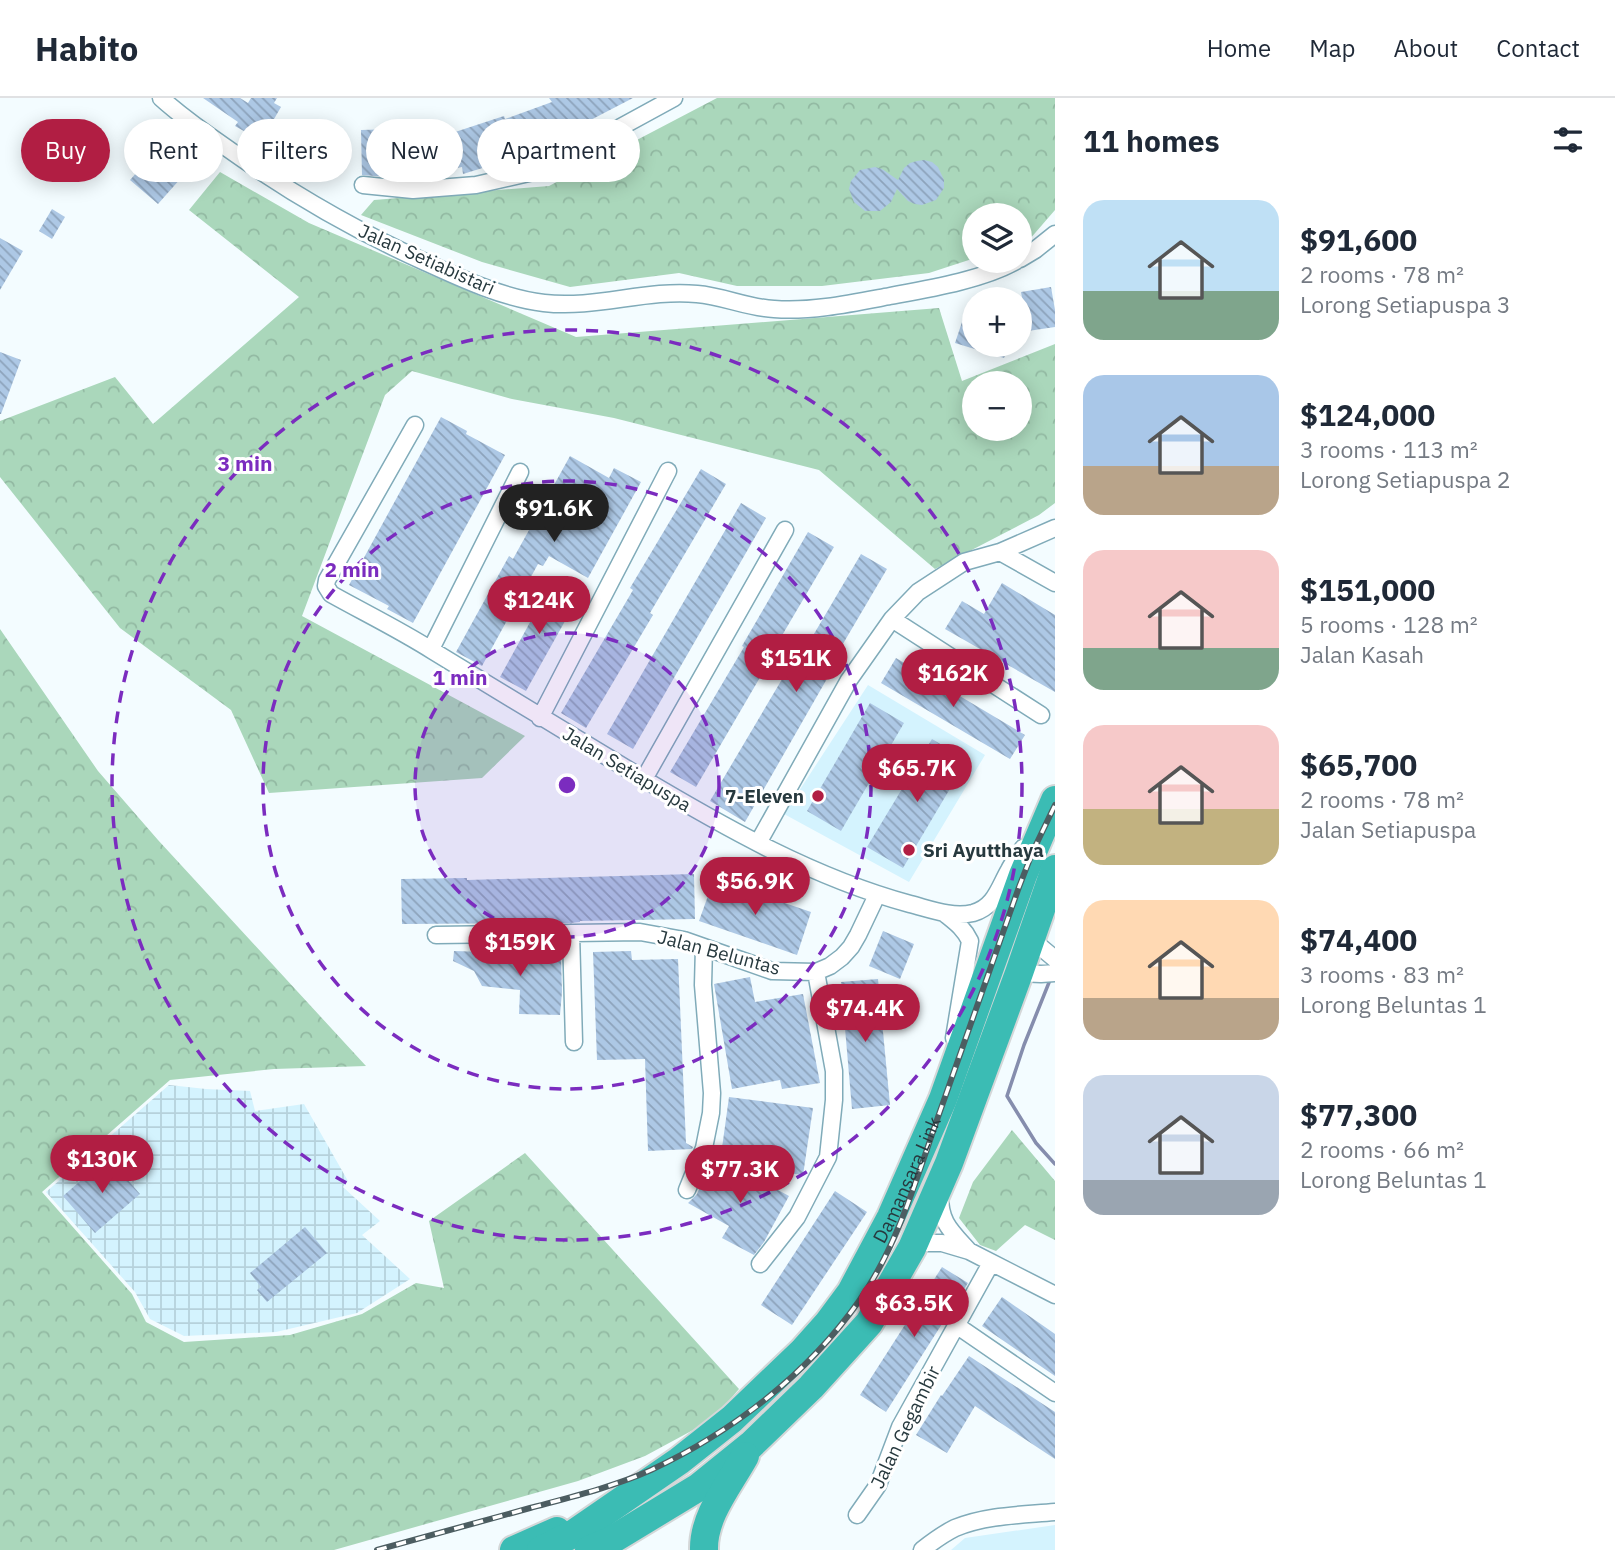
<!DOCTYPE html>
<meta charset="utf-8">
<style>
body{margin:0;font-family:"IBM Plex Sans",sans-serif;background:#f2f2f3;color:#1f2937;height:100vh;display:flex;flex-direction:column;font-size:26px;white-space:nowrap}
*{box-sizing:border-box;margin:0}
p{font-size:23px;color:#747a83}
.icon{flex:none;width:38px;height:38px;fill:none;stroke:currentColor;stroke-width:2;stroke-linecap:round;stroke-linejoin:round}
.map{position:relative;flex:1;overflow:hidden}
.details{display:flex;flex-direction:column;background:#fff;width:560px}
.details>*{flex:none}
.guide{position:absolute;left:21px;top:21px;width:665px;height:63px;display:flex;gap:14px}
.buttons{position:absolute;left:962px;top:105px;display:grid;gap:14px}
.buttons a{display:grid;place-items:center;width:70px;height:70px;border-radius:50%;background:#fff;box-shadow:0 4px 18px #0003;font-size:35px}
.price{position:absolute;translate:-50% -60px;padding:0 16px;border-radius:24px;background:#b11e43;color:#fff;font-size:23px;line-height:46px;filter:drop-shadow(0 2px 4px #0008)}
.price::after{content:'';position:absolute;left:50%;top:42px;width:21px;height:16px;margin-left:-10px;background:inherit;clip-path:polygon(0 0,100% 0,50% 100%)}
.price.selected{background:#222;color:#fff}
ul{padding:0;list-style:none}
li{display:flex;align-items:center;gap:21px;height:175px;padding:0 28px}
li span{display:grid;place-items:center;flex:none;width:196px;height:140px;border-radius:21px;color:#555}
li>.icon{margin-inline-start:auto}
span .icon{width:84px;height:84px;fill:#fffc;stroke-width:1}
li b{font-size:30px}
h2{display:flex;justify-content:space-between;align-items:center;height:84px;padding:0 28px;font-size:30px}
.pill{padding:0 24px;border-radius:32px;background:#fff;box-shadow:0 4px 18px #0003;font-size:24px;line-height:63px}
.pill.selected{background:#b11e43;color:#fff}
header{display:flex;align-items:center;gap:42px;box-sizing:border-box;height:98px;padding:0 35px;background:#fff;border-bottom:2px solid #e0e1e3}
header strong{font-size:33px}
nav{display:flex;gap:38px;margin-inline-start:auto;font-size:24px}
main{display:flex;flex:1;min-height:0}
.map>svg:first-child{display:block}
</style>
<header>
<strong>Habito</strong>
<nav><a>Home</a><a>Map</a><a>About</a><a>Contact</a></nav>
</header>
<main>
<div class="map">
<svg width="1055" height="1452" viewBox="0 0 1055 1452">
<defs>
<pattern id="industrial-grid" width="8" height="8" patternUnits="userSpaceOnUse" patternTransform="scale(1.75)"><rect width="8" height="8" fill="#d4f3fe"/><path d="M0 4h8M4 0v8" fill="none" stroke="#b6d1db"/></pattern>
<pattern id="forest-crowns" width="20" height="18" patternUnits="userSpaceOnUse" patternTransform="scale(1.75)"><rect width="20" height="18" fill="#aad7bb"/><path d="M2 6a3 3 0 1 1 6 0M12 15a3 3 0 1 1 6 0" fill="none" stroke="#92b9a2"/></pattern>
<pattern id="building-back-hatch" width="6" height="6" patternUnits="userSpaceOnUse" patternTransform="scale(1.75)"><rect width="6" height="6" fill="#adc8e5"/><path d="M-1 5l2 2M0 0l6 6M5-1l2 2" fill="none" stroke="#8da3bb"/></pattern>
</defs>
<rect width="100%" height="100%" fill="#f3fcff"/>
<path fill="#d4f3fe" d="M868,587L985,657L909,784L784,716Z
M1055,1427V1452H951L965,1440Z"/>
<path fill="url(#industrial-grid)" d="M169,987L206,991L250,993L255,1013L304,1006L348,1083L343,1089L380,1123L362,1137L410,1181L357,1215L276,1234L184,1238L150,1221L135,1194L46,1094Z"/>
<path fill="url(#forest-crowns)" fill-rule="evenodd" d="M717,0H1055V112L1029,142L1020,145V117H975V160L929,175L822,188H737L679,175L570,189L482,164L361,117L374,102L549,88Z
M220,74L309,125L576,239L939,210L962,283L1055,246V405L1039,417L935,471L819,372L614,320L512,301L412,273L385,297L302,518L525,638L482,680L269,695L231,612L120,530L0,379V323L115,279L153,326L299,199L189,112ZM975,285H1020V331H975Z
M0,531L98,673L158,742L366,968L274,971L170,982L42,1094L132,1196L146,1224L184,1244L290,1237L362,1216L416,1185L444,1190L429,1123L525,1055L739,1291L721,1312L695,1331L645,1358L578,1383L334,1452H0Z
M1012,1032L1055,1083V1142L1025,1127L996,1153L980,1147L959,1120L973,1084Z"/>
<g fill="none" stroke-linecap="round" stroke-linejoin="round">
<path stroke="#858dad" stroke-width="3.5" d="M1050,882L1024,947L1007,998L1036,1045L1055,1066"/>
</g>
<path fill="url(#building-back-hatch)" d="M203,0H240L248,5L251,0H277L274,5L281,9L270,28L314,54L328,30L347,41L324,79L235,28L238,24Z
M549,0H633L554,41L556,46L533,54L531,49L488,64L489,68L463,76L462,69L435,74V79L420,81L414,45L453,39L452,35L504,18L505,21L552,4Z
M396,31V42H399L400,80L362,77L361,32Z
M161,47L189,71L158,106L130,82Z
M924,62L932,64L938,69L944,82V90L936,102L922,107L915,106L908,103L897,91L891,104L880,113H865L854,104L849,91L851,83L860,72L875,69L882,71L898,82L904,70L910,65L917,63Z
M52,111L65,119L52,141L39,133Z
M0,140L23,153L0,192Z
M1051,189L1055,212V229L1028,233L1021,194Z
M967,209L975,211V247H1009L1004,260L955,245Z
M0,254L21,262L1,316H0Z
M441,319L467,333L466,336L505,357L413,525L387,511L389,508L349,487Z
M570,358L609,380L614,370L641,384L588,480L549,458L543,468L538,466L482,568L456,554L509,458L513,461Z
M701,371L726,386L650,515L653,517L586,630L561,615L633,492L630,490Z
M741,405L766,420L633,651L607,636Z
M808,434L834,449L760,575L762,576L696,689L670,674L744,549L742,548Z
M861,456L887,471L837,556L840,558L745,724L710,703L807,539L811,541Z
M552,484L579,498L526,593L500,579Z
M1002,485L1055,517V594L945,531L962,503L984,516Z
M896,560L1025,637L1010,661L881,585Z
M870,605L904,625L841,733L807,713Z
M932,641L967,662L903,770L867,749Z
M694,776L695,821L580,823V824L571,825L402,826L401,781L467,780V782Z
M714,781L811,814L797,857L699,823Z
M883,833L914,846L900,881L869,868Z
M454,853L518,855V859H561L562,894L560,917L519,916L520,892L482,888L474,873L453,863Z
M631,853L632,862L678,861L686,1045L693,1049L692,1051L648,1053L645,961L597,962L593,854Z
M750,879L755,904L803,896L820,985L782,991L780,982L732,991L714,886Z
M878,881L890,1007L852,1011L841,884Z
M729,999L813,1010L803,1077L765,1072L768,1056L722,1050Z
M108,1059L140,1096L95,1135L63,1098Z
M712,1062H716L754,1083L756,1080L789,1098L764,1144L754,1157L722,1140L729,1128L688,1105L697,1096Z
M835,1093L867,1114L792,1227L761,1207Z
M305,1129L327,1155L267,1204L257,1192L261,1189L250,1175Z
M942,1169L968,1185L886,1314L860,1297Z
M1002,1199L1055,1236V1278L982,1228Z
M969,1258L1055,1314V1361L975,1308L947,1355L916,1337L941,1297L942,1298Z"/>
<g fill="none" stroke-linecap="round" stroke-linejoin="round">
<defs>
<path id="minor" d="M161,0C181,18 202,33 224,48C287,93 354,132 425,164C462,181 503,200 544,205C596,211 646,191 697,196C723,198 748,210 774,211C812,214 853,205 890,198C928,191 983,182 1016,163
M363,87L413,92L476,87L542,72L674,0
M1020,161L1035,152L1055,136
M415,327L327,482L326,488L331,496C365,515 400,532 433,553C503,595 572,638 642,680C726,730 814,780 910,806C930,811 952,820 973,815C995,809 999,789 1009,772C1013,764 1019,757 1023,750
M1000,454L1055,485
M892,521L1041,617
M431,551L520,374
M540,620L668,373
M644,681L785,432
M758,745L849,582L892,521L918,494L964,464L1000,454L1055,430
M944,815C955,824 964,830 970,843L954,940
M571,835L574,944
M436,837L640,834L684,842L772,873L816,874L830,868L842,859L851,849L858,837L877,797
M1031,841L1055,861
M1019,875L1041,876L1055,875
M687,1092L704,1050L711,1015L712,995L703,887L704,849
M940,1095C939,1124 951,1133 969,1153
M912,1150L924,1145H942L969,1153L1055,1197
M760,1166L797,1119L828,1059L834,1002V973L816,874
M956,1227L1055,1295
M857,1417L878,1387L900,1329L991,1165
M922,1452C932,1444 943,1436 955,1430C986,1417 1022,1417 1055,1414"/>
<g id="motorway">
<path d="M514,1452L557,1433"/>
<path id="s1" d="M541,1452L573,1436L679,1363L732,1321L803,1253L828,1225L851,1194L891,1119L943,1001L1023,777L1055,702"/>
<path d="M589,1452L610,1443L699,1389L751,1347L811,1289L869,1225L912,1150L949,1065L1019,875L1055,771"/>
<path d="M704,1452C703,1418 729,1387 745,1358"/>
</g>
</defs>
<use href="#minor" stroke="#80abb9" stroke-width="19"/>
<use href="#motorway" stroke="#d4d7d8" stroke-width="32"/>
<use href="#minor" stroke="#fff" stroke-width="16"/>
<use href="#motorway" stroke="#3bbcb4" stroke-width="28"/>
<defs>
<path id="rail" d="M377,1452C428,1438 479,1424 530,1410C571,1399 613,1389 651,1372C732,1334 807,1277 859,1203C897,1149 916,1082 938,1019C965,942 992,866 1019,789L1033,753L1055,707"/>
</defs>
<use href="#rail" stroke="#4c5d61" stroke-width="6"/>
<use href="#rail" stroke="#fff" stroke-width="3.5" stroke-dasharray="10" stroke-linecap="butt"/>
</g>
<circle cx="567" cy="687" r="152" fill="#7b2cbf" fill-opacity=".12"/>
<g fill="none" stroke="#7b2cbf" stroke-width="3.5" stroke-dasharray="12 9">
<circle cx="567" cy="687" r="152"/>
<circle cx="567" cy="687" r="304"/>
<circle cx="567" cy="687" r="455"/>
</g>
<g fill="#b11e43" stroke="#fff" stroke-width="2.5">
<circle cx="818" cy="698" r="7"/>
<circle cx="909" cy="752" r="7"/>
</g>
<g text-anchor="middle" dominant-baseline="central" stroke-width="6" stroke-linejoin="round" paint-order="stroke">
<g font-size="19" fill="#27393e" stroke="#fff">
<text transform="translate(427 161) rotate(24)">Jalan Setiabistari</text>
<text transform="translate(627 671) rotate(31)">Jalan Setiapuspa</text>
<text transform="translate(719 854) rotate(15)">Jalan Beluntas</text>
<text stroke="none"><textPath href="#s1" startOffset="532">Damansara Link</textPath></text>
<text transform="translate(905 1329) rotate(-64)">Jalan Gegambir</text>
</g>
<g font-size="19" font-weight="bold" fill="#27393e" stroke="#fff" text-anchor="end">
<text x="804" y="698">7-Eleven</text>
<text x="923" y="752" text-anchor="start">Sri Ayutthaya</text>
</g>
</g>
<circle cx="567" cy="687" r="10" fill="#7b2cbf" stroke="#fff" stroke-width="3.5"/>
<g font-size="21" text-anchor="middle" font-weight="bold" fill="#7b2cbf" stroke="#fff" stroke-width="6" stroke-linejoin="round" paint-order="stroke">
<text x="245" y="373">3 min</text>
<text x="352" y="479">2 min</text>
<text x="460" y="587">1 min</text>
</g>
</svg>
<div class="buttons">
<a><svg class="icon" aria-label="layers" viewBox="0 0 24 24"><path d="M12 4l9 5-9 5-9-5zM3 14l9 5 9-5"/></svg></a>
<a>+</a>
<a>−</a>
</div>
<b class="price selected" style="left:554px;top:446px">$91.6K</b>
<b class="price" style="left:539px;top:538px">$124K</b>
<b class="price" style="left:796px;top:596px">$151K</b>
<b class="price" style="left:953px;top:611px">$162K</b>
<b class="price" style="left:917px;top:706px">$65.7K</b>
<b class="price" style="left:755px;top:819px">$56.9K</b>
<b class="price" style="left:520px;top:880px">$159K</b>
<b class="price" style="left:865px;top:946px">$74.4K</b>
<b class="price" style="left:102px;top:1097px">$130K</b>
<b class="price" style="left:740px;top:1107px">$77.3K</b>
<b class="price" style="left:914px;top:1241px">$63.5K</b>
<div class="guide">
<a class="pill selected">Buy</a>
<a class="pill">Rent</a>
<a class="pill">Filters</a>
<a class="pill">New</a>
<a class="pill">Apartment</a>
</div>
</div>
<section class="details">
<h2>11 homes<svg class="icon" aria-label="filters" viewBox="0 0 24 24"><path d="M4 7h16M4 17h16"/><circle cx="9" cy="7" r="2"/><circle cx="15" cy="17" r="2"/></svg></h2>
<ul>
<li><span style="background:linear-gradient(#bfe0f5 65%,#7fa58c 0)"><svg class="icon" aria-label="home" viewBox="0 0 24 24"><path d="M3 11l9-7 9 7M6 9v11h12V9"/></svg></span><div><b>$91,600</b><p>2 rooms · 78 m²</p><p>Lorong Setiapuspa 3</p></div></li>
<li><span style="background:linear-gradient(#a9c7e8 65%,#b9a48a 0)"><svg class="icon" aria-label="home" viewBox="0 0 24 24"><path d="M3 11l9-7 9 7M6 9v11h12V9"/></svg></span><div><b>$124,000</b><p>3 rooms · 113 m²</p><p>Lorong Setiapuspa 2</p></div></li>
<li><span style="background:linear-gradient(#f6c9c9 70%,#7fa58c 0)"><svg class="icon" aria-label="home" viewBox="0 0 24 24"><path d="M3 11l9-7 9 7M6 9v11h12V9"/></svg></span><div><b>$151,000</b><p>5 rooms · 128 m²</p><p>Jalan Kasah</p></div></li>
<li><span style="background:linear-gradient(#f6c9c9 60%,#c2b280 0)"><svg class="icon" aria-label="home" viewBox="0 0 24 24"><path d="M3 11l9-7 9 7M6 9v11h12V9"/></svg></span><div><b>$65,700</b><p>2 rooms · 78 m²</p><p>Jalan Setiapuspa</p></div></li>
<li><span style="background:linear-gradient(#ffd9b3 70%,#b9a48a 0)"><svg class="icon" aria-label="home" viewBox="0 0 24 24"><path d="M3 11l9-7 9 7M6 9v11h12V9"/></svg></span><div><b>$74,400</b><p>3 rooms · 83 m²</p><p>Lorong Beluntas 1</p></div></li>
<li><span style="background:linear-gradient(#c9d6e8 75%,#9aa5b1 0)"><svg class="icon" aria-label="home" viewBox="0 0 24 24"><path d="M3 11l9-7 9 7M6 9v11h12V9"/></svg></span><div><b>$77,300</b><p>2 rooms · 66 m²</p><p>Lorong Beluntas 1</p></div></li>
</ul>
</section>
</main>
